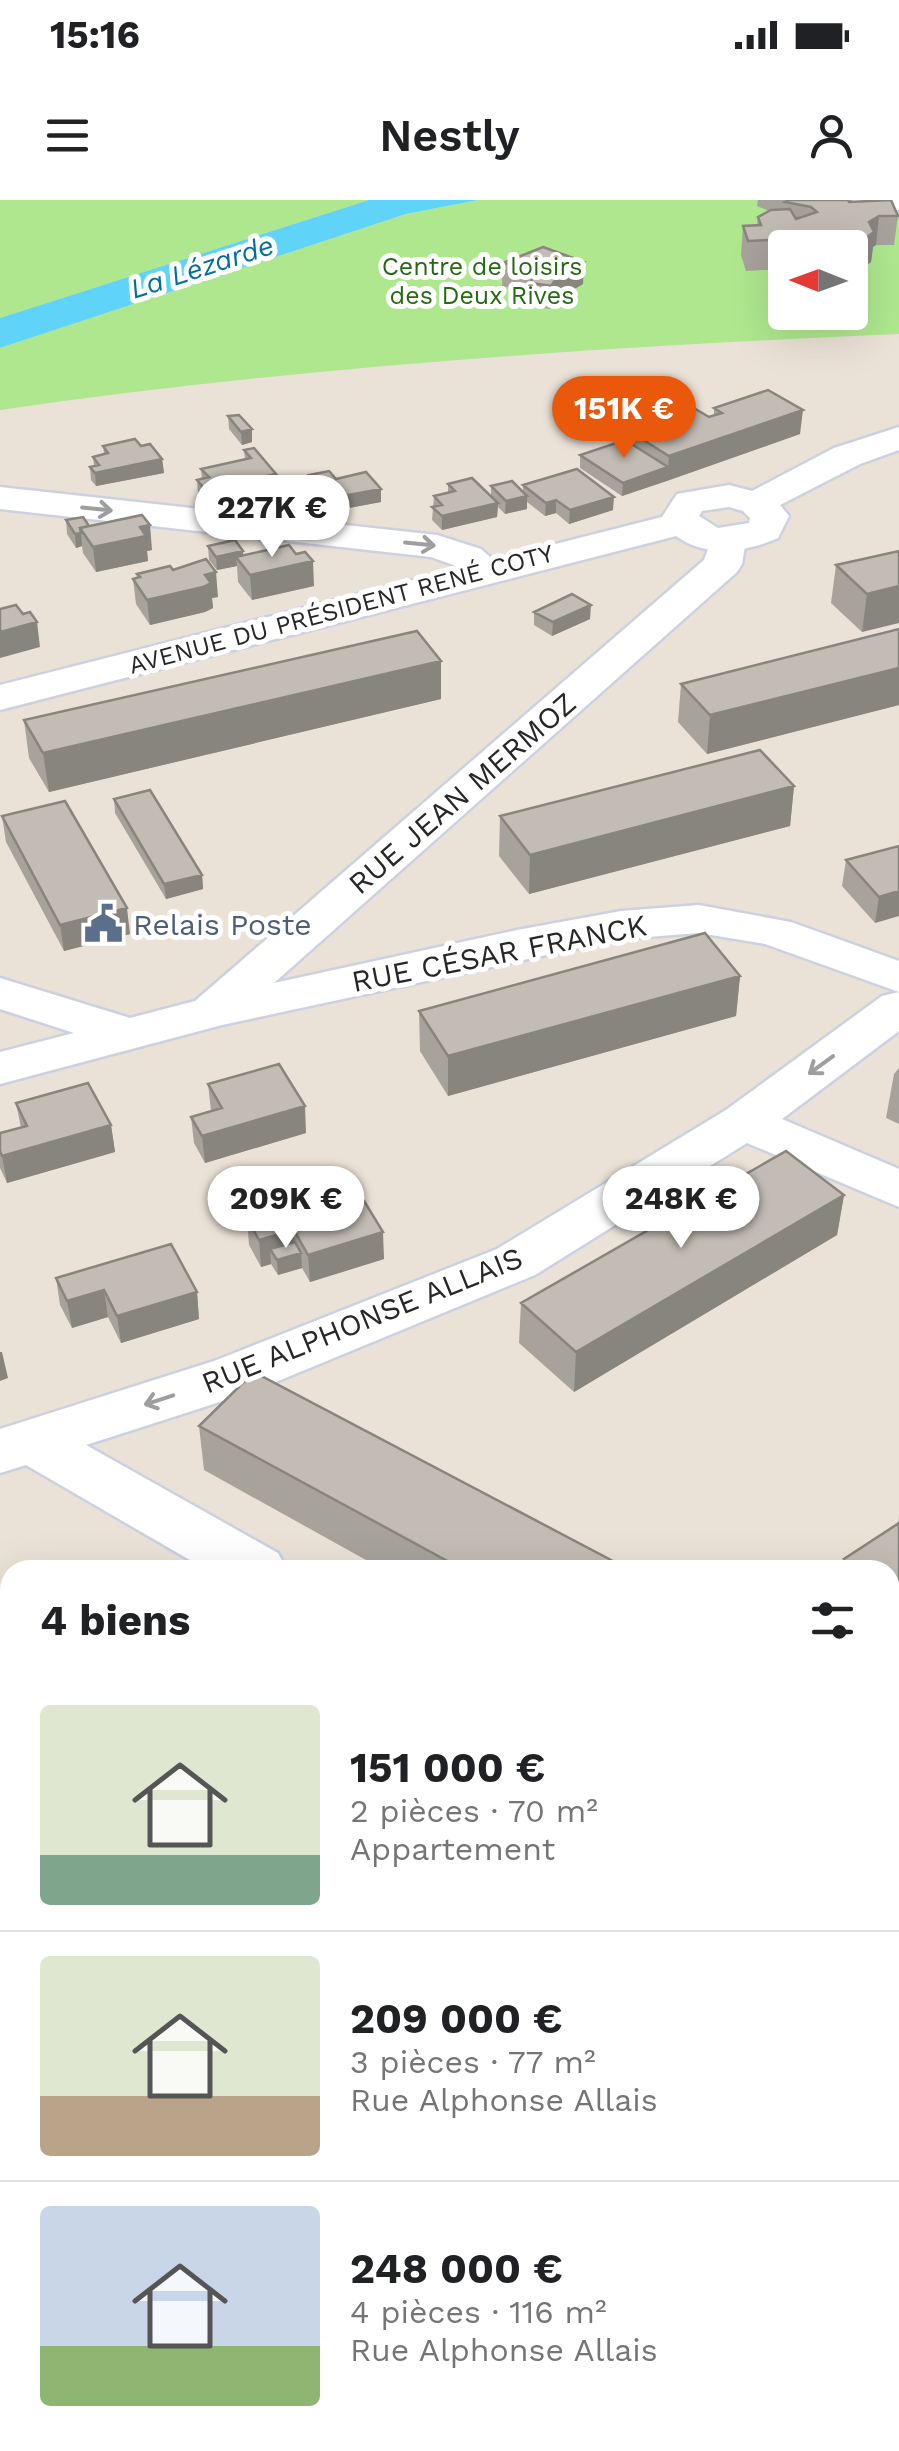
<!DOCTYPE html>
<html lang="fr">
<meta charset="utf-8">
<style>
body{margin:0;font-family:"Work Sans",sans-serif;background:#f2f2f2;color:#202124;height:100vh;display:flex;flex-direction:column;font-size:38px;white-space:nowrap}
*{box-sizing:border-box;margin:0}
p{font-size:32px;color:#757577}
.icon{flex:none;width:55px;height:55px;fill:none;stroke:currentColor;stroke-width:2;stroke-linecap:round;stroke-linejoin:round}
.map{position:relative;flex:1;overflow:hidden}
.details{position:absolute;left:0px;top:1360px;width:900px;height:892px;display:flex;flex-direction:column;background:#fff;border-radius:30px 30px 0 0;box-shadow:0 10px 40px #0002}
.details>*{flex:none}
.needle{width:65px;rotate:271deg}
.buttons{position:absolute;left:768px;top:30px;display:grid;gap:20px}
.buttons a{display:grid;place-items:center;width:100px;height:100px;border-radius:10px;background:#fff;box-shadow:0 10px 40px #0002;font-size:50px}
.price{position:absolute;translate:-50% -85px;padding:0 22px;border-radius:35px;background:#fff;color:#222;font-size:32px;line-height:65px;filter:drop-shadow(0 2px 5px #0008)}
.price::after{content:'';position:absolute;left:50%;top:60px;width:30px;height:22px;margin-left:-15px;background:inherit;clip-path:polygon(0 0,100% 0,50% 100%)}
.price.on{background:#ea580c;color:#fff}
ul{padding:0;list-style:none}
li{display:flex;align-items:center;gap:30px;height:250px;padding:0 40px}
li+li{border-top:2px solid #e0e0e0}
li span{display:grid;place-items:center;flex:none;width:280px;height:200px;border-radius:10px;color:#555}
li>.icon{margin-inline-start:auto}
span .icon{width:120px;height:120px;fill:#fffc;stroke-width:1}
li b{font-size:42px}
h2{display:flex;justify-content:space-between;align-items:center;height:120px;padding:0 40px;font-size:42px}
.status{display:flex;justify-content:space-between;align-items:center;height:70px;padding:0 50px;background:#fff;direction:ltr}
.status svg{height:28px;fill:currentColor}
header{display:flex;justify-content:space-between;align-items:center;height:130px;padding:0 40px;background:#fff;font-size:45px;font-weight:600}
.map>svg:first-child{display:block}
</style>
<div class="status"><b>15:16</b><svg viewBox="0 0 49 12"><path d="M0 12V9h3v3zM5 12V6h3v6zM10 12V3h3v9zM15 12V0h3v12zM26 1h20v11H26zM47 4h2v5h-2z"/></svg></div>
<header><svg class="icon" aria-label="menu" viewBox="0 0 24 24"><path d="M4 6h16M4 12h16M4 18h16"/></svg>Nestly<svg class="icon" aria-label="person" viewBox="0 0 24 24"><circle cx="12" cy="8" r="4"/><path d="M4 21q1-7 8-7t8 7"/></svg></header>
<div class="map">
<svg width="899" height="2251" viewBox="0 0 899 2251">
<rect width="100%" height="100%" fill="#ebe2d7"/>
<path fill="#aee78e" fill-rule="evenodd" d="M0,0H369L0,118Z
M478,0H899V134C599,147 297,167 0,210V148L406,14ZM785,48H850V112H785Z"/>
<path fill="#60d3f8" d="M369,0H478L406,14L0,148V118Z"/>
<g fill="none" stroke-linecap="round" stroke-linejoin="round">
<defs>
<path id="lane" d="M852,0H899V10L862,6Z"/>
<path id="street" d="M0,287L437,335L481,349L507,372L502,380L488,384L474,380L453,365L431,357L0,309Z
M727,329L740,332L746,340L742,364L737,372L274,783L517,730L621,711L699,705L791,722L899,761V792L765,744L699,733L621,739L222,825L0,884V852L74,833L0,809V778L130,818L195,801L704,360L714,332Z
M899,792V831L782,919L899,969V1007L747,943L535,1075L254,1191L86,1245L278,1353L287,1370H207L26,1265L0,1273V1229L214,1161L497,1049L726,910L882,796Z
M899,1485V1539L890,1542V1488Z
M0,1607L10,1611V1672L0,1668Z
M10,1837V1903L0,1907V1841Z
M520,2242H615L612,2251H516Z"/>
<path id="secondary" d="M899,227V250L860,264L780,305L789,316L778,338C747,352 706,358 676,336L0,510V485L662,317L677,294L729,285L752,291L834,248ZM729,307L743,311L750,318L749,323L718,328L699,316L702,311Z"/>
</defs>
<use href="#lane" stroke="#ccd1e2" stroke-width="5"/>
<use href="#street" stroke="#ccd1e2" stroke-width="5"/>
<use href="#secondary" stroke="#ccd1e2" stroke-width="5"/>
<use href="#lane" fill="#fff" fill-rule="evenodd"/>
<use href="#street" fill="#fff" fill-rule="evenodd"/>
<use href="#secondary" fill="#fff" fill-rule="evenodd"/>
</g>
<path fill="#a7a29b" d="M758,0H852V2L898,16L894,45H876L873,47L871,62L858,71L850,70V48H785V75L783,69L746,71L741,55L743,26L757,25L758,17L769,11L757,6Z
M503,63L583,84L557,99L550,109L530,106L531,96L525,91L502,86Z
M607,198L709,217L714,215V208L800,234L622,296L580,268V255L625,240V234L605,222Z
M228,216L252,229V242L242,245L229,229Z
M103,246H141L162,259L164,273L96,286L91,280L90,267L94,266L93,257L104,254Z
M244,250L276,287L216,300L204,301L198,293L197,280L202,279L201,269L245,259Z
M309,275L381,289V302L322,313L317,308L316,296L310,288Z
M448,284L491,296V286L523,292V285L613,310L569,324L556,313L545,316L527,302V309L505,314L498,307L497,317L442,330L432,320L434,296L448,293Z
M66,320L89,326L152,350L147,351L148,361L96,372L83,353L82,346L76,348L67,334Z
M208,346L243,355L314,386L252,400L238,382L237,366L217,370L209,360Z
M899,351L862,432L831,403L836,365Z
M173,370L218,397L212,398L213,408L205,412L150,425L136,404L133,379L137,378V374Z
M534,412L590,419L552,436L534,425Z
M899,429V505L707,554L678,522L681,484Z
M441,461V499L49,592L29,558L24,520Z
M794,586L790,626L529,694L499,656L500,616Z
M114,599L202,675L203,689L166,699L115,613Z
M2,616L130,734L64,751L6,642Z
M899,646L875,723L842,686L846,660Z
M740,776L736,816L448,896L420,851L419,811Z
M899,868V924L886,918L894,874Z
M208,884L306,933L205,963L194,943L191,917L211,911Z
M16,903L111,925L115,952L7,983L0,968V934L21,928Z
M355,986L384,1059L310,1082L302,1068L278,1075L271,1064L261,1067L249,1045L247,1018Z
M844,995L837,1035L574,1192L519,1143L521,1103Z
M56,1078L197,1092L199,1119L121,1143L108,1117L72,1128L60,1105Z
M199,1226L630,1370H384L204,1270Z
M899,1317V1422L897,1423L890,1417V1370H842L844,1359L898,1324Z
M0,1395L10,1402V1543L0,1537Z
M754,2242H804L808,2251H755L753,2246Z"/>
<path fill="#88847e" d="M879,16L876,45L873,47L871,62L858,71L862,41L869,22Z
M584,62L583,84L557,99L550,109L551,86L558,76Z
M803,210L800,234L667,281L669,256Z
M252,229V242L242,245L241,232Z
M162,259L164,273L96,286L95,273Z
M668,267L667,281L622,296L623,283Z
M276,274V287L216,300L215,287Z
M381,289V302L322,313L321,300Z
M527,296V309L505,314L506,301Z
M614,297L613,310L569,324L570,310Z
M556,300V313L545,316L546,303Z
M498,303L497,317L442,330V316Z
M150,325L152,350L147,351L148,361L96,372L93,347L140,327Z
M81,333L82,346L76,348L75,334Z
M243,351L244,365L236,357L237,366L217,370L216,357Z
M313,361L314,386L252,400L250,375Z
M216,372L218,397L212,398L213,408L205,412L150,425L147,400L205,375Z
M899,386V423L862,432L867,394Z
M591,405L590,419L552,436L553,422Z
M37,422L40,447L0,458V432Z
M441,461V499L49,592L43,553Z
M899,468V505L707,554L710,515Z
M794,586L790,626L529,694L530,655Z
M202,675L203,689L166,699L164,684Z
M899,691V716L875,723L879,697Z
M127,708L130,734L64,751L60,725Z
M740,776L736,816L448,896V856Z
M305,906L306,933L205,963L202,936Z
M111,925L115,952L7,983L2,956Z
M844,995L837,1035L574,1192L576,1152Z
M294,1030L295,1055L301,1053L302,1068L278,1075L277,1060L270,1049L271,1064L261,1067L259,1040Z
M383,1032L384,1059L310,1082L308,1055Z
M104,1090L108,1117L72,1128L67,1101Z
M197,1092L199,1119L121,1143L117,1116Z
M0,1152H2L8,1178L0,1181Z
M899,1698V1720L890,1724V1701Z
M10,1976V1990L0,1993V1979Z
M10,2215V2238L0,2242V2219Z"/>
<path fill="#c2bcb4" stroke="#88847e" stroke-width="2.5" d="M789,0H848L849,2L891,0L898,16H879L869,22L874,32L862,41L836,40L826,48H789L786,42L791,39L748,41L743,26L761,25L758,17L771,10L790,9L796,19L817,12L811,7L785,2Z
M543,47L584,62L558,76L551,86L531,83L533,75L525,68L503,63Z
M651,183L709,217L722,213L714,208L768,190L803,210L669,256L626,229L646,222L607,198Z
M239,215L252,229L241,232L228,216Z
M135,239L141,246L150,244L162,259L95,273L90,267L99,265L93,257L108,253L103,246Z
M625,240L668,267L623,283L580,255Z
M254,248L276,274L215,287H203L197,280L209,277L201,269L251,258L244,250Z
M577,269L614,297L570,310L556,300L546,303L523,285Z
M329,271L336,279L366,272L381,289L321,300L316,294L324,292L309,275Z
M472,278L498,303L442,316L432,307L442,305L434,296L455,291L448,284Z
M512,281L527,296L506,301L491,286Z
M142,315L150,325L140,327L146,336L93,347L80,328Z
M83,317L89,326L80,328L81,333L75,334L66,320Z
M235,340L243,351L216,357L208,346Z
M289,345L296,354L305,352L313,361L250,375L236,357Z
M899,351V386L867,394L836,365Z
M206,359L216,372L205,375L211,383L203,387L147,400L133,379L140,377L137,374L170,366L173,370Z
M572,394L591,405L553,422L534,412Z
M16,405L23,414L30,412L37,422L0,432V409Z
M899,429V468L710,515L681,484Z
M417,431L441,461L43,553L24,520Z
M760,550L794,586L530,655L500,616Z
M150,590L202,675L164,684L114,599Z
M65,601L127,708L60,725L2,616Z
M899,646V691L879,697L846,660Z
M705,733L740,776L448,856L419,811Z
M279,864L305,906L202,936L191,917L222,908L208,884Z
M88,883L111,925L2,956L0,951V933L27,926L16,903Z
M786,951L844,995L576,1152L521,1103Z
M355,986L383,1032L308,1055L294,1030L259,1040L247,1018Z
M295,1042L301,1053L277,1060L270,1049Z
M171,1044L197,1092L117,1116L104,1090L67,1101L56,1078Z
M254,1172L630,1370H464L199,1226Z
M899,1323V1408L890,1400V1370H856L844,1359Z
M0,1395L10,1402V1506L0,1500Z
M899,1599V1698L890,1701V1602Z
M9,1885L10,1976L0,1979V1888Z
M10,2053V2215L0,2219V2056Z
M759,2242H804L808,2251H763Z"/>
<defs><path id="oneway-shaft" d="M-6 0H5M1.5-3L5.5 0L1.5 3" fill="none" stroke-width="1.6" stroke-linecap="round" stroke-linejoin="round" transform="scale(2.5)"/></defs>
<g stroke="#9e9e9e">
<use href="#oneway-shaft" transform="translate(97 309) rotate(6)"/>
<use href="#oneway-shaft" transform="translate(420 344) rotate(6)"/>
<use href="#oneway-shaft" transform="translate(821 865) rotate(144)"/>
<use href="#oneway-shaft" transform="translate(159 1200) rotate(162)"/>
</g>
<defs>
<symbol id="civic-bare" viewBox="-9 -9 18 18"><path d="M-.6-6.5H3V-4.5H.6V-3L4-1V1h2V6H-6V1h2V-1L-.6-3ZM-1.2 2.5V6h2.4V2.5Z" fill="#5c6f8a" stroke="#fff" stroke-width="2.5" paint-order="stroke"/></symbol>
</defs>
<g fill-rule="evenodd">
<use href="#civic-bare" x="76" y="696" width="55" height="55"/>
</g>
<g text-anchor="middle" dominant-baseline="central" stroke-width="10" stroke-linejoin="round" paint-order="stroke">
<g font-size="25" fill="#276813" stroke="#fff">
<text x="482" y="66">Centre de loisirs<tspan x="482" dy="29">des Deux Rives</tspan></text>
</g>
<g font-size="25" fill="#272727" stroke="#fff">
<text transform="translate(341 409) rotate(-15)">AVENUE DU PRÉSIDENT RENÉ COTY</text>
</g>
<g font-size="28" font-style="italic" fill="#036da0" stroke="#fff">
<text transform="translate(202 67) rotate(-18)">La Lézarde</text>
</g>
<g font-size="30" fill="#272727" stroke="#fff">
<text transform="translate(462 593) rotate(-41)">RUE JEAN MERMOZ</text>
<text transform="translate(499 753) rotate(-11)">RUE CÉSAR FRANCK</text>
<text transform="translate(362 1120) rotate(-22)">RUE ALPHONSE ALLAIS</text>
</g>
<g font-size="30" fill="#4e5e75" stroke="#fff" text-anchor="start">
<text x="133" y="724">Relais Poste</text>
</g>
</g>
</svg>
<div class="buttons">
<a><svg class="needle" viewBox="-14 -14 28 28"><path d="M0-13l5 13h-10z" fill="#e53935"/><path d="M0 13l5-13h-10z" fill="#757577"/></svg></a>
</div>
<b class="price on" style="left:624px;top:261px">151K €</b>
<b class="price" style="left:272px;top:360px">227K €</b>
<b class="price" style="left:286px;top:1051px">209K €</b>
<b class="price" style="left:681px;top:1051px">248K €</b>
<section class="details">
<h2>4 biens<svg class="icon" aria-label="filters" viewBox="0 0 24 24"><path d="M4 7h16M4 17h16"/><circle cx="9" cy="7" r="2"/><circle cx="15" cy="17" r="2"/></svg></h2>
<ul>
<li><span style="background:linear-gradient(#dfe7d0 75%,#7fa58c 0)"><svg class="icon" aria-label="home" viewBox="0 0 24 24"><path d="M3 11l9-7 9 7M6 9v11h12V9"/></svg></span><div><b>151 000 €</b><p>2 pièces · 70 m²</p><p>Appartement</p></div></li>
<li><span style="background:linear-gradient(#dfe7d0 70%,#b9a48a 0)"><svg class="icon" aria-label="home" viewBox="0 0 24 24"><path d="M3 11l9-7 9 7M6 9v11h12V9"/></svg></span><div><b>209 000 €</b><p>3 pièces · 77 m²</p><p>Rue Alphonse Allais</p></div></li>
<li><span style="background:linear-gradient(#c9d6e8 70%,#8fb573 0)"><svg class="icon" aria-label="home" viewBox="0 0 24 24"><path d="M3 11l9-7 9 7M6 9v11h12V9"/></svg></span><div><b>248 000 €</b><p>4 pièces · 116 m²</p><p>Rue Alphonse Allais</p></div></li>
</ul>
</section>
</div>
